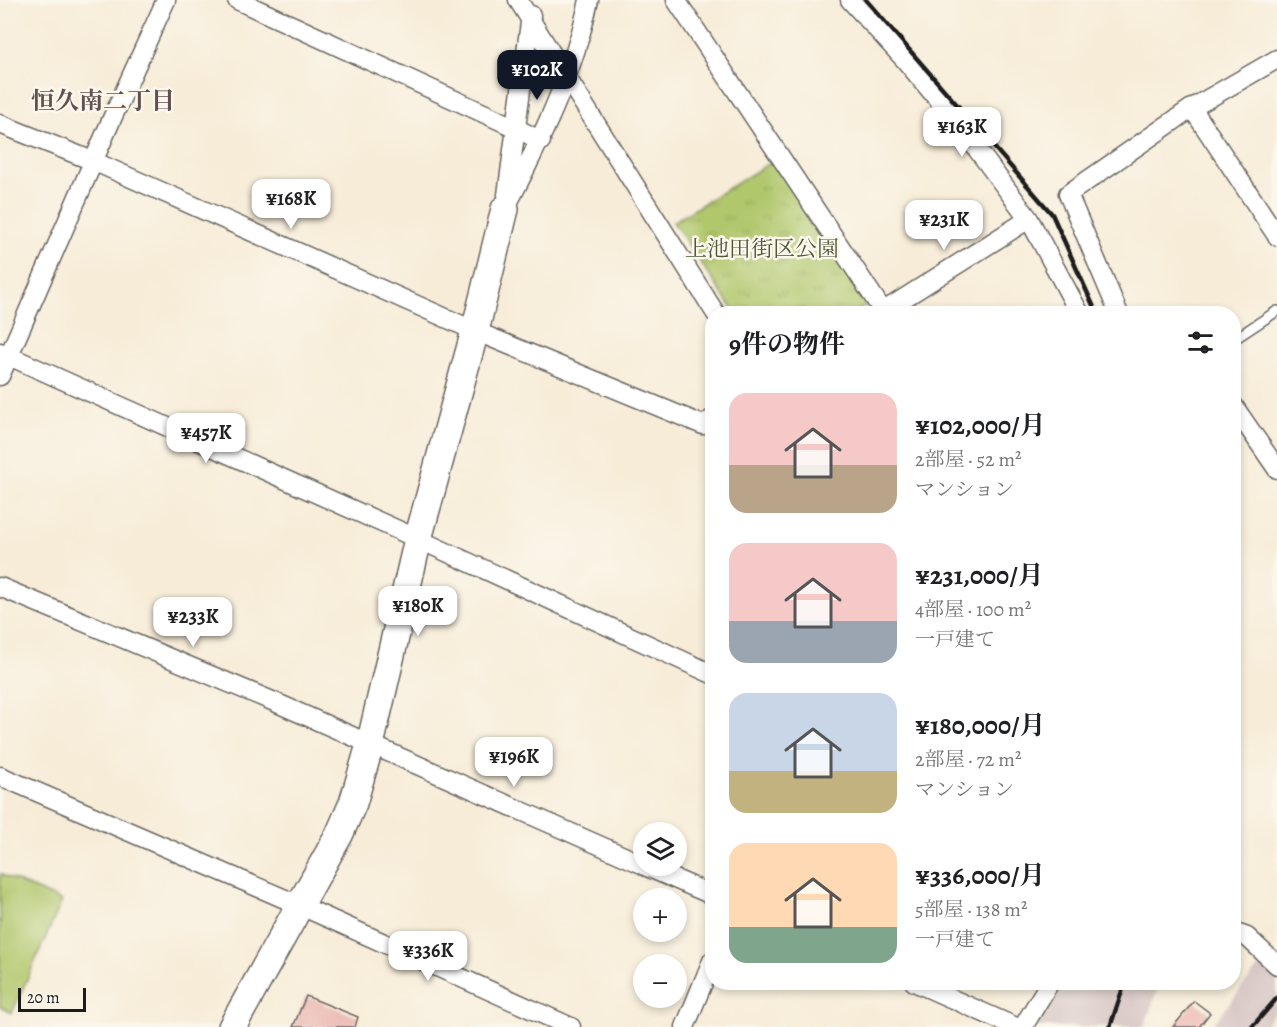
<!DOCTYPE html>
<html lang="ja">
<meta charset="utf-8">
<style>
body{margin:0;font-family:Alegreya,"Noto Serif JP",serif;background:#f6f6f6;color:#202124;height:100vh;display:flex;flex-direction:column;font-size:22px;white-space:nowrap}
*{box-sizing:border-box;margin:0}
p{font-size:20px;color:#757577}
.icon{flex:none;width:33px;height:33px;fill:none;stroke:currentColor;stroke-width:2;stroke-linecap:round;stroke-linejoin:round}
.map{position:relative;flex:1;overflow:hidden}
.details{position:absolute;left:705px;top:306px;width:536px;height:684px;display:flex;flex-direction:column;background:#fff;border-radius:24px;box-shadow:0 3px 9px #0003}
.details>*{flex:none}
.controls{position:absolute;left:633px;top:822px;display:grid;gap:12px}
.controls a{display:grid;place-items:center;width:54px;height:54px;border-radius:50%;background:#fff;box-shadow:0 3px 9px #0003;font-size:30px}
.scale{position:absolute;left:18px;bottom:15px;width:68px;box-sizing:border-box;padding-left:6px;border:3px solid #1c1c1c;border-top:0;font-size:16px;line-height:21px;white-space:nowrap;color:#1c1c1c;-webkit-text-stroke:4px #fbf7ec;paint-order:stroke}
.price{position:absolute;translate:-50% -51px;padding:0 14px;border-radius:12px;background:#fff;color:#222;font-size:20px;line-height:39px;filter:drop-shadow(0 2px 3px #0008)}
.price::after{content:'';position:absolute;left:50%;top:36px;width:18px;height:14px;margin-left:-9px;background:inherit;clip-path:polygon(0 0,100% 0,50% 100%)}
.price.selected{background:#111827;color:#fff}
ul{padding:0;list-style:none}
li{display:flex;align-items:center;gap:18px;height:150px;padding:0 24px}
li span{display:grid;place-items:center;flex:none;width:168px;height:120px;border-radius:18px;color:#555}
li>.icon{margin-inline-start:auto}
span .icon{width:72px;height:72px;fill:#fffc;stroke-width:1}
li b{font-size:26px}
h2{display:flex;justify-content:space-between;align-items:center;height:72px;padding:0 24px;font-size:26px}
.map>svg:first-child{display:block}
</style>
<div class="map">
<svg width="1277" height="1027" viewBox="0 0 1277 1027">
<defs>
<pattern id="grass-tufts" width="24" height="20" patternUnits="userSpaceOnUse" patternTransform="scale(1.5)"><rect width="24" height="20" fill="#b0c76c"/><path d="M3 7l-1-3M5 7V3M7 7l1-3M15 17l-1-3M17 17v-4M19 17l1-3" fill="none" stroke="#97aa5d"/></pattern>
</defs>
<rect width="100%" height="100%" fill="#fbf7ec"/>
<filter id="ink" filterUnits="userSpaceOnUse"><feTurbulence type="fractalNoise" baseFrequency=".0167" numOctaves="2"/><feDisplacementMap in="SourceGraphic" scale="12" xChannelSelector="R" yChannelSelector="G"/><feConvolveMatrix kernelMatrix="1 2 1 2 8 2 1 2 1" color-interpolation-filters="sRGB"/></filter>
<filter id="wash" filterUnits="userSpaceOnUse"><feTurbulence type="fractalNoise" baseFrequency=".008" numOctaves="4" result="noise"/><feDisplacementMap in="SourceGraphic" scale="24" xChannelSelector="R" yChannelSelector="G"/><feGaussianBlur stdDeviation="1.35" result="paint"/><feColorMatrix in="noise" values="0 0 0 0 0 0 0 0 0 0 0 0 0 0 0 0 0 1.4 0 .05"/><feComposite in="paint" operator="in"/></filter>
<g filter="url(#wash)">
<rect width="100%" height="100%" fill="#f7ecd8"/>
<path fill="#d2bfbf" d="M1263,961L1277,979V1008L1264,1027H1211Z
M1060,983H1160L1144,1027H1028Z"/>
<path fill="url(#grass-tufts)" stroke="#667244" stroke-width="1.5" d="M773,161L871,303L853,313H735L673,222Z"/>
<path fill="#b0c76c" stroke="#667244" stroke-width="1.5" d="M0,874L62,901L12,1013L0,1007Z"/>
<g id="blocks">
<path fill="#e9b1ac" d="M306,996L358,1017L355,1027H293Z
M1194,1001L1210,1013L1199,1027H1173Z"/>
</g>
</g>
<g filter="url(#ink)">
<use href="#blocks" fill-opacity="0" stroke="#69655e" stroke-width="1.5"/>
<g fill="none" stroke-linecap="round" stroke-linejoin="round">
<defs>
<path id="lane" d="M1233,340L1277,311"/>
<path id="street" d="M237,0L516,128L541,141
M518,0L716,314
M676,0L883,311
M850,0L905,60L956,121L1029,219L1080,314
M1192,108L1277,236
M0,124L93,161L475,331L703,425L712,419
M507,195L531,15
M505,209C540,142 573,75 589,0
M879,314L1029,219
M1119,314L1068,194L1192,108L1277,59
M0,352L418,539L712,674
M0,376L110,123L166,0
M1233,405L1277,469
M0,587L277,703L644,865
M0,776L299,905L571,1027
M645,866L712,895
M1233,932L1247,937L1277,965
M914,982L1016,1027
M685,1027L712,961
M1023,1027L1050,982"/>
<path id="secondary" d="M232,1027L339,835L353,803L370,745L418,539L475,331L505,209"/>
</defs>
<use href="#lane" stroke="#69655e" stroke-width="12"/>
<use href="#street" stroke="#69655e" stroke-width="21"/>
<use href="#secondary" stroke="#69655e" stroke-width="30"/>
<use href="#lane" stroke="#fff" stroke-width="9"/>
<use href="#street" stroke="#fff" stroke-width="18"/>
<use href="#secondary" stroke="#fff" stroke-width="27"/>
<path stroke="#1c1c1c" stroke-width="4.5" d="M866,0L1052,214L1097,314
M1110,1027L1125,982
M1252,1027L1277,998"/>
</g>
</g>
<g text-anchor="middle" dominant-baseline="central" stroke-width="5" stroke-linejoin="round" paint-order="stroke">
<g font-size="22" fill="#505838" stroke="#fbf7ec">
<text x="762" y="249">上池田街区公園</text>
</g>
<g font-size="24" font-weight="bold" fill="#64504e" stroke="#fbf7ec">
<text x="103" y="101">恒久南二丁目</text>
</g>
</g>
</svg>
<div class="controls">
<a><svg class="icon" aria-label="layers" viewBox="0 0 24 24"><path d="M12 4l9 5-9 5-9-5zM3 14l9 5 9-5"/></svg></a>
<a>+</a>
<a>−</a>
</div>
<div class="scale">20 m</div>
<b class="price selected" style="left:537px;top:101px">¥102K</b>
<b class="price" style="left:962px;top:158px">¥163K</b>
<b class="price" style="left:291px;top:230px">¥168K</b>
<b class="price" style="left:944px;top:251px">¥231K</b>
<b class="price" style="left:206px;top:464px">¥457K</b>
<b class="price" style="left:418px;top:637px">¥180K</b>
<b class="price" style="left:193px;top:648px">¥233K</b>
<b class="price" style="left:514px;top:788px">¥196K</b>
<b class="price" style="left:428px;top:982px">¥336K</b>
<section class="details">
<h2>9件の物件<svg class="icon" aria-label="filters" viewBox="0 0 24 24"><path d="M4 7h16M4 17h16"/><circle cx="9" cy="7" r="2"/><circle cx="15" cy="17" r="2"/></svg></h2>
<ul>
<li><span style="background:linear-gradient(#f6c9c9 60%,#b9a48a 0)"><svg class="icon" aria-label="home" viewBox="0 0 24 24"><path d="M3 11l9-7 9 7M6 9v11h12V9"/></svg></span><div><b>¥102,000/月</b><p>2部屋 · 52 m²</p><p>マンション</p></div></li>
<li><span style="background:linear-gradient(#f6c9c9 65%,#9aa5b1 0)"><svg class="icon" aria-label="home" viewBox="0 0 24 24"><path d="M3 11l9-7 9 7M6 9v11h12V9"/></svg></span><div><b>¥231,000/月</b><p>4部屋 · 100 m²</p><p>一戸建て</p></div></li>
<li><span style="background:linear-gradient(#c9d6e8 65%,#c2b280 0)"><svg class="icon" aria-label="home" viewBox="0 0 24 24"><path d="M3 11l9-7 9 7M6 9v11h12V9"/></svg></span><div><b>¥180,000/月</b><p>2部屋 · 72 m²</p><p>マンション</p></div></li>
<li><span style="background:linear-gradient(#ffd9b3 70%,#7fa58c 0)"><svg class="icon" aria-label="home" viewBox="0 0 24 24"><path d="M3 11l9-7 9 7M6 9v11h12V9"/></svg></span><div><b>¥336,000/月</b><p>5部屋 · 138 m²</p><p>一戸建て</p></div></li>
</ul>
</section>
</div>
